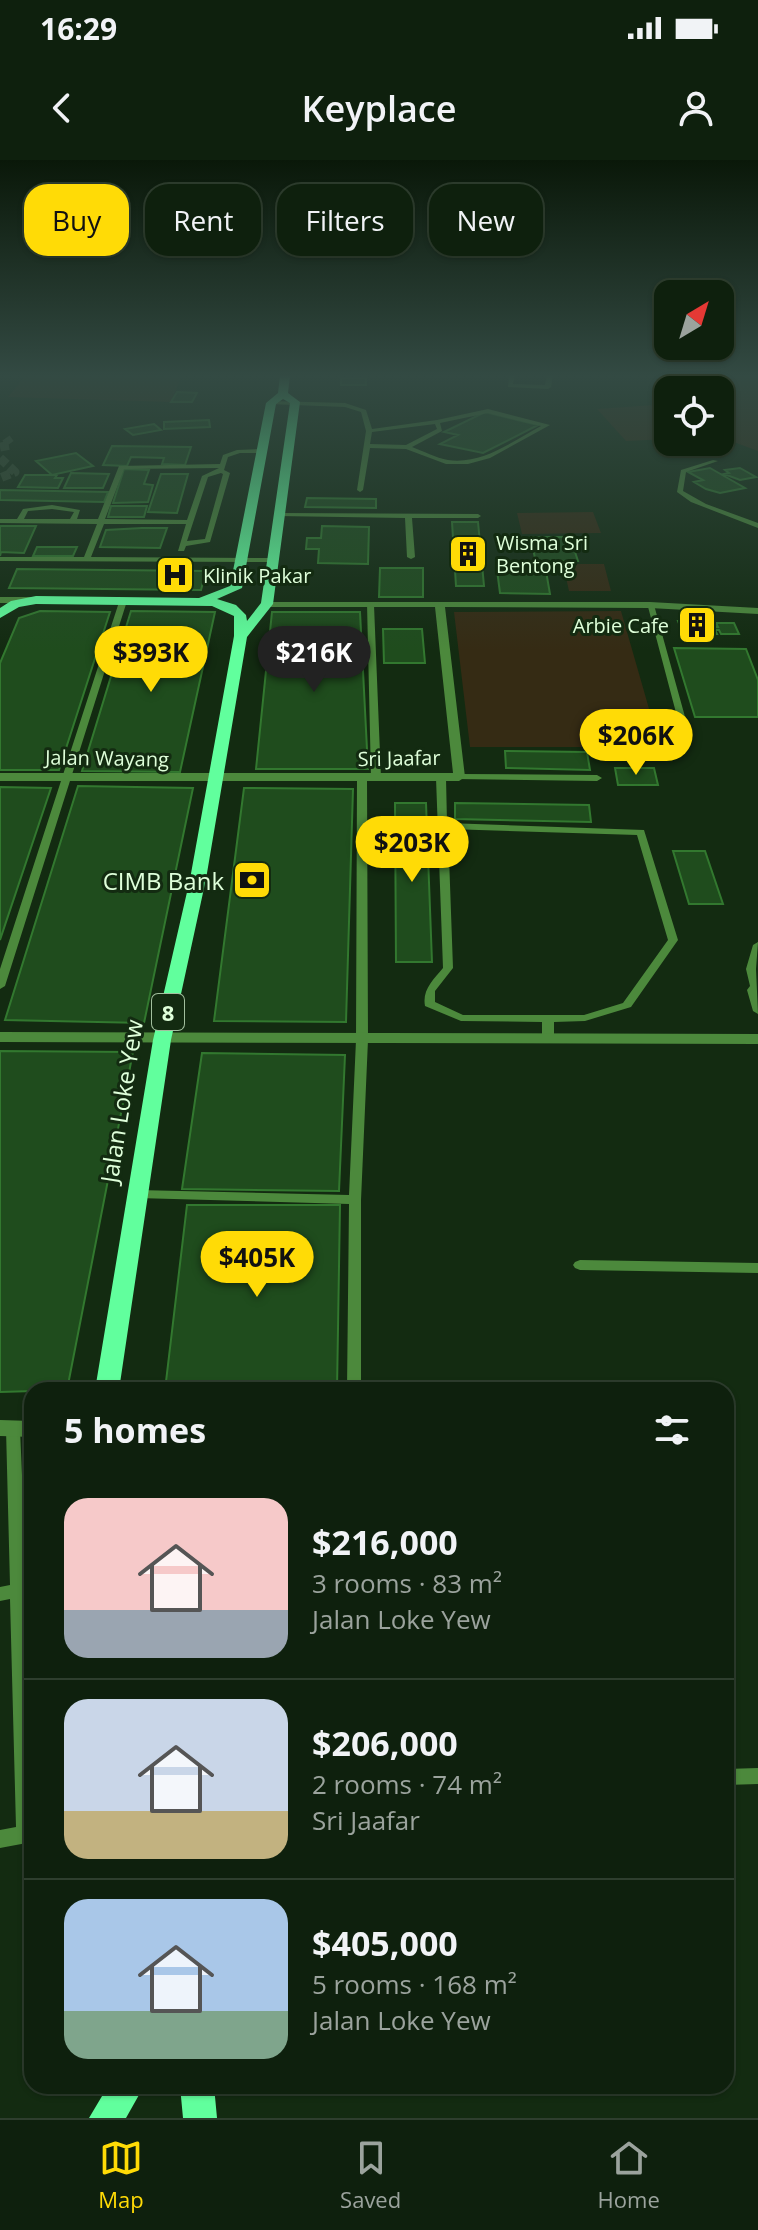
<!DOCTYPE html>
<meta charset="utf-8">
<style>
body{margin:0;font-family:"Open Sans",sans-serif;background:#172816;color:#f1f3f6;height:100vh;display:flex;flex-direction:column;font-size:30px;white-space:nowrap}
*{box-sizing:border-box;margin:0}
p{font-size:26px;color:#9ba39d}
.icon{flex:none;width:44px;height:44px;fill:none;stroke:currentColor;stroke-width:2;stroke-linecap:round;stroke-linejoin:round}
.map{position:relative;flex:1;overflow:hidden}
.side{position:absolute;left:24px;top:1222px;width:710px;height:712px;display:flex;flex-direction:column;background:#0e200d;border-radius:24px;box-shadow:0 2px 6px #0004,0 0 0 2px #2e3e2e}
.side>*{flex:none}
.banner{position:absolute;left:24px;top:24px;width:710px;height:72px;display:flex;gap:16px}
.needle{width:52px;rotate:38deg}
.buttons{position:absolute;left:654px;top:120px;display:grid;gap:16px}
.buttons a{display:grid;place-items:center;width:80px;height:80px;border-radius:16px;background:#0e200d;box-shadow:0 2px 6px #0004,0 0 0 2px #2e3e2e;font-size:40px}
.price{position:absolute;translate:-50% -68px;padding:0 18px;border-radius:28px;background:#ffdb06;color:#111;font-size:26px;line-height:52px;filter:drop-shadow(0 2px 4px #0008)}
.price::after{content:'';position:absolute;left:50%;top:48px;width:24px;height:18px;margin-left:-12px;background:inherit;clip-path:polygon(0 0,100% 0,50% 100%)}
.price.selected{background:#222;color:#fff}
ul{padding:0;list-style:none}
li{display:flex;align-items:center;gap:24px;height:200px;padding:0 40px}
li+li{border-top:2px solid #2e3e2e}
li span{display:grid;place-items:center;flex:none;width:224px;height:160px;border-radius:24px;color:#555}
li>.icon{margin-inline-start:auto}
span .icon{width:96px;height:96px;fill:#fffc;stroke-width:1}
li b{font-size:34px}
h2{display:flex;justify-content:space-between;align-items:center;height:96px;padding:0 40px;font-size:34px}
.pill{padding:0 28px;border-radius:24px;background:#0e200d;box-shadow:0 2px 6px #0004,0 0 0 2px #2e3e2e;font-size:28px;line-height:72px}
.pill.selected{background:#ffdb06;color:#111}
.status{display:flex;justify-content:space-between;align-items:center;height:56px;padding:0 40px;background:#0e200d;direction:ltr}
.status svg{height:22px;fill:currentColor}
header{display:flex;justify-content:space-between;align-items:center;height:104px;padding:0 40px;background:#0e200d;font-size:36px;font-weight:600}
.tab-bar{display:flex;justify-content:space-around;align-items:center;height:112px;border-top:2px solid #2e3e2e;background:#0e200d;font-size:22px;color:#9ba39d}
.tab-bar a{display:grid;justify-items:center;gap:4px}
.tab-bar .selected{color:#ffdb06}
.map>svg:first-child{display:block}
</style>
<div class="status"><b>16:29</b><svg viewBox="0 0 49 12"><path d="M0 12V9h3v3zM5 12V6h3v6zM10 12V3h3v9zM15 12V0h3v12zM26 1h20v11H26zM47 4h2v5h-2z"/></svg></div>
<header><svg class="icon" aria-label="back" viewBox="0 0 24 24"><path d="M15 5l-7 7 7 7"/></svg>Keyplace<svg class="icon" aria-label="person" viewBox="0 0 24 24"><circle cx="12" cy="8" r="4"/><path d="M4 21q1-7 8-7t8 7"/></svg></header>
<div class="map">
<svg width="758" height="1958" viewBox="0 0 758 1958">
<rect width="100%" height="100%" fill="#132b11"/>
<path fill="#352b14" d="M26,215H182L171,242L8,237Z
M699,215H758V291L720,277V230H706Z
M668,244V279L626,281L597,249Z
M593,352L601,373L522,374L517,353Z
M563,404H604L611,431H569Z
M621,451L660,587H470L454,452Z"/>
<path fill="#1f4c1d" stroke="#32782f" stroke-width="2" d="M341,218H366V225H341Z
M177,232L197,233L192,242H171Z
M485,252L538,265L483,293L440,284L458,275L444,272Z
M209,260L210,267L164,269V262Z
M154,264L161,270L133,275L125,269Z
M112,286L191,287L185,305L162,304L164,298L131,297L127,306L103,305Z
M76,293L93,306L52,315L36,301Z
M710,308L745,328L720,333L706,329L694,322L703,320L688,312Z
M740,308L756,317L740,320L724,314L729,313L725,310Z
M124,309L149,310L144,324L153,325L148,342L113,343Z
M71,313L109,314L103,328H64Z
M161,314H188L177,353L148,352Z
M25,315H57L55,318H63L58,328L18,327Z
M0,330L108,332L104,342L0,340Z
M307,338L376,339V348L305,347Z
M111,346H147L144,357H108Z
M452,362H478L484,426H456Z
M0,366H36L24,393L1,392L0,396Z
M322,366L369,367L368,404L318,403L319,389H306L307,378H321Z
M142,368H167L160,388L100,387L106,370Z
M530,377H570L578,401L536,402Z
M37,387H77L73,396H33Z
M380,408H423V437H379Z
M17,409L206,411L201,430L9,428Z
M497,410L546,411L550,434L500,433Z
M40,451L110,452L59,610H0V503L19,458Z
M131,451L215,452L180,612L82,611Z
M272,452H360L368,609H256Z
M709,455L714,467H718L716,463H734L739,474H721L719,470H715L717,474H696L693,468L681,469L678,461H691L689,456Z
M383,469H422L425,503H384Z
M674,488L746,489L758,520V557H695Z
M505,591L587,592L590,610L506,608Z
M615,608H654L658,625H618Z
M78,626L193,628L144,863L5,860Z
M0,627L51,628L0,780Z
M244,628L353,629L346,862L214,861Z
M395,643H426L432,802H396Z
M455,643L589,645L591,662L455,659Z
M673,691H705L723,744H689Z
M0,891L133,892L67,1230L0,1232Z
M202,893L345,895L339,1031L182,1029Z
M187,1045H340L337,1230H165Z"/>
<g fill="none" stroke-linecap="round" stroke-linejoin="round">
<path stroke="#324b2f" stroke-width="9" stroke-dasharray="9 4" stroke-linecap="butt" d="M0,287L11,285L6,278
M0,298L15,312L0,318"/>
<path fill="#4c893c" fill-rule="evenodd" d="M509,215H515L513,224L545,225L547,215H553L551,227L548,229L508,227Z
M271,241L345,243L366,250L372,269L437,260L488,249L550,265L490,298L468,304H446L406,289L370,288L363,330L360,332L357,330L366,271L361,252L345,247L269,244ZM488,253L541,266C513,281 482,305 448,300C436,298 423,291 412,287L442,271L440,263ZM435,264L437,269L406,285L370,284L372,272Z
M237,290L262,289L265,291L262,293H240L228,297L224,310L230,313L210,382L186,386L184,391H178L186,364H104L91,397L273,398H276V402L0,401V397H84L97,364L0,363V359H17L23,349L52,345L80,350L77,359H98L119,306L220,304L223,295ZM219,308L202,316L187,360L105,359L124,309ZM221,313L223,314L205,379L187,381L208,317ZM52,349L74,352L70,359H24L28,351Z
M713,300L718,301L686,312L683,331L706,344L758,363V368L691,342L677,332L681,310Z
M280,353L478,354L481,356L478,358H412L415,397L411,399L407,397L405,358L278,356L277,355Z
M120,439L127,441L5,826L0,829V809Z
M367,443L374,445L381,618L376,621L371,618Z
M647,443L654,445L687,564L686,566L679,564Z
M459,614L597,615L602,618L597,621L456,619V615Z
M362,615L367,618L368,880L361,1040V1230H347L349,1044L137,1038L131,1034L137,1030L349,1035L356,880L357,618Z
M441,615L446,618L447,663L644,670L678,780L631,847L585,861L554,862V879L548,883L542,879V862L461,861L425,846C422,830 433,820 443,808L436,618ZM448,669L637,675L668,780L623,843L584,855H463L435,842V831L453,808Z
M758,782L756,809L758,854L753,851L747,830L750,826L746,809L753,785Z
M580,1100L758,1103V1113L580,1110L575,1108L573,1105L575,1102Z
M13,1263L18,1265L20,1269L27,1430L32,1682L0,1688V1670L16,1667L10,1439L0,1441V1427L10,1425L6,1269L8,1265Z
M758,1608V1624L726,1625V1609Z"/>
<path fill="#4c893c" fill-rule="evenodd" d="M0,437H34L39,440L34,443H0Z
M263,442H650L758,448V454L650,448L445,447L465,617L459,621H0V613H453L435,447H267L262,444Z
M0,872L758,874V884L0,882Z
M0,1260L32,1261V1277L0,1276Z"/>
<path fill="#61ff9d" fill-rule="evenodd" d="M280,215H290L288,233L300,242L273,444L247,477L206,719L171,880L119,1230H95L153,880L190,719L234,476V456L212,446L36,444L19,447L0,458V448L11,441L36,436L199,438L230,426L266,243L278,233ZM283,239L290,243L261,443L247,461L246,455L236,445L217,439L242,428L276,244Z
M108,1926H144L126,1958H89Z
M180,1926H214L217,1958H183Z"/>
</g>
<linearGradient id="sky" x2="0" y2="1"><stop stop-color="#0a1809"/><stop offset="0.44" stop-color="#334a43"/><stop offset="1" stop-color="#334a43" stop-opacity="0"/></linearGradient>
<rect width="758" height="490" fill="url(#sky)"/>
<defs>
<symbol id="building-square" viewBox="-11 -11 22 22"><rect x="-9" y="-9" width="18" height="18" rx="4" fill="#ffdb06" stroke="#132b11"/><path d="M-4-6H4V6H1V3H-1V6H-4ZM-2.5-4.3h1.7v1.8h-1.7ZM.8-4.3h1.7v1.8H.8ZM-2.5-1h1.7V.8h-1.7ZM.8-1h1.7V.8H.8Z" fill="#111"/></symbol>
<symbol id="hospital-square" viewBox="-11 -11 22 22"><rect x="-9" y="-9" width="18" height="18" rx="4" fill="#ffdb06" stroke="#132b11"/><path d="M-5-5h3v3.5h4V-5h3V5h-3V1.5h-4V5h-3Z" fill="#111"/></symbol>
<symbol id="bank-square" viewBox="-11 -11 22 22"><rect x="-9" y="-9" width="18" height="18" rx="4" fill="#ffdb06" stroke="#132b11"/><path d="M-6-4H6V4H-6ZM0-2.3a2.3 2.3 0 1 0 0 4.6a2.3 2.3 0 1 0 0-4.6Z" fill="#111"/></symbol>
</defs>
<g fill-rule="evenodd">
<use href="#building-square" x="446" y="372" width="44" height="44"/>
<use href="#hospital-square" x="153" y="393" width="44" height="44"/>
<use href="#building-square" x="675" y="443" width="44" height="44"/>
<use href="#bank-square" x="230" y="698" width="44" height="44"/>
</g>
<g text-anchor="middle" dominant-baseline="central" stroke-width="6" stroke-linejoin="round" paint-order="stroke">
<g font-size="20" fill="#dfffda" stroke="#132b11" text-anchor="start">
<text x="496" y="382">Wisma Sri<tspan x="496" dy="23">Bentong</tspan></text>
<text x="203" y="415">Klinik Pakar</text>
<text x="669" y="465" text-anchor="end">Arbie Cafe</text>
</g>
<g font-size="20" fill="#dfffda" stroke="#132b11">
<text transform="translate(107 598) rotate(1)">Jalan Wayang</text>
<text transform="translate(399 598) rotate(-1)">Sri Jaafar</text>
</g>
<rect fill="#132b11" stroke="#a2bf9e" stroke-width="2" x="152" y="834" width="32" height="36" rx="6"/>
<g font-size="22" font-weight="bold" fill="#dfffda">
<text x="168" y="852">8</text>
</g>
<g font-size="24" fill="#dfffda" stroke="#132b11" text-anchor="end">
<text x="224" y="720">CIMB Bank</text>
</g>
<g font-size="24" fill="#dfffda" stroke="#132b11">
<text transform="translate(121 941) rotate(-81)">Jalan Loke Yew</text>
</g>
</g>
</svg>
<div class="buttons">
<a><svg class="needle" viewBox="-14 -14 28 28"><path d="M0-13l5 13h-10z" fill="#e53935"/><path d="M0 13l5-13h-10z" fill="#9ba39d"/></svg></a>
<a><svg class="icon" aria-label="locate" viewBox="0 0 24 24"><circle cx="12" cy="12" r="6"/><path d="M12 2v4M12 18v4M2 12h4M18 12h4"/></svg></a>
</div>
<b class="price" style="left:151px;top:534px">$393K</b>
<b class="price selected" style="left:314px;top:534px">$216K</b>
<b class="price" style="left:636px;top:617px">$206K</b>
<b class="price" style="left:412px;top:724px">$203K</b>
<b class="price" style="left:257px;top:1139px">$405K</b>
<div class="banner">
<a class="pill selected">Buy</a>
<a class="pill">Rent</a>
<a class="pill">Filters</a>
<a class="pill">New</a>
</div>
<section class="side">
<h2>5 homes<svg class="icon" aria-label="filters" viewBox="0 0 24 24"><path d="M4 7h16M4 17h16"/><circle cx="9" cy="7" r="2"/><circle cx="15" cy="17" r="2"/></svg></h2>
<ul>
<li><span style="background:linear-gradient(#f6c9c9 70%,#9aa5b1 0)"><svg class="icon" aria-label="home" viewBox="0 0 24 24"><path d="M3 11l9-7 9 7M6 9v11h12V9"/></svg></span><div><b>$216,000</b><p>3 rooms · 83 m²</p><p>Jalan Loke Yew</p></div></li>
<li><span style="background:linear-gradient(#c9d6e8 70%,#c2b280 0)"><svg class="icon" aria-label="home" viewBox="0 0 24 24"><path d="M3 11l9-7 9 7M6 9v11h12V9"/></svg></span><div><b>$206,000</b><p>2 rooms · 74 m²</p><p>Sri Jaafar</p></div></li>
<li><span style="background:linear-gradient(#a9c7e8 70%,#7fa58c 0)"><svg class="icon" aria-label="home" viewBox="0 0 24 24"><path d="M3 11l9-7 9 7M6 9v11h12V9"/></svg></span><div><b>$405,000</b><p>5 rooms · 168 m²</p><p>Jalan Loke Yew</p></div></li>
</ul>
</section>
</div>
<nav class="tab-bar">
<a class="selected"><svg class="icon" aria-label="map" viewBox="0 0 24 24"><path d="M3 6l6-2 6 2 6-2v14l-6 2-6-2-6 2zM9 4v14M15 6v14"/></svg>Map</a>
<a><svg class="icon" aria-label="saved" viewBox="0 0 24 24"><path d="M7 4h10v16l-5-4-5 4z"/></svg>Saved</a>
<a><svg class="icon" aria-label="home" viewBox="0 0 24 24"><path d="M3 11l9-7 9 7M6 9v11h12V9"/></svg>Home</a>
</nav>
